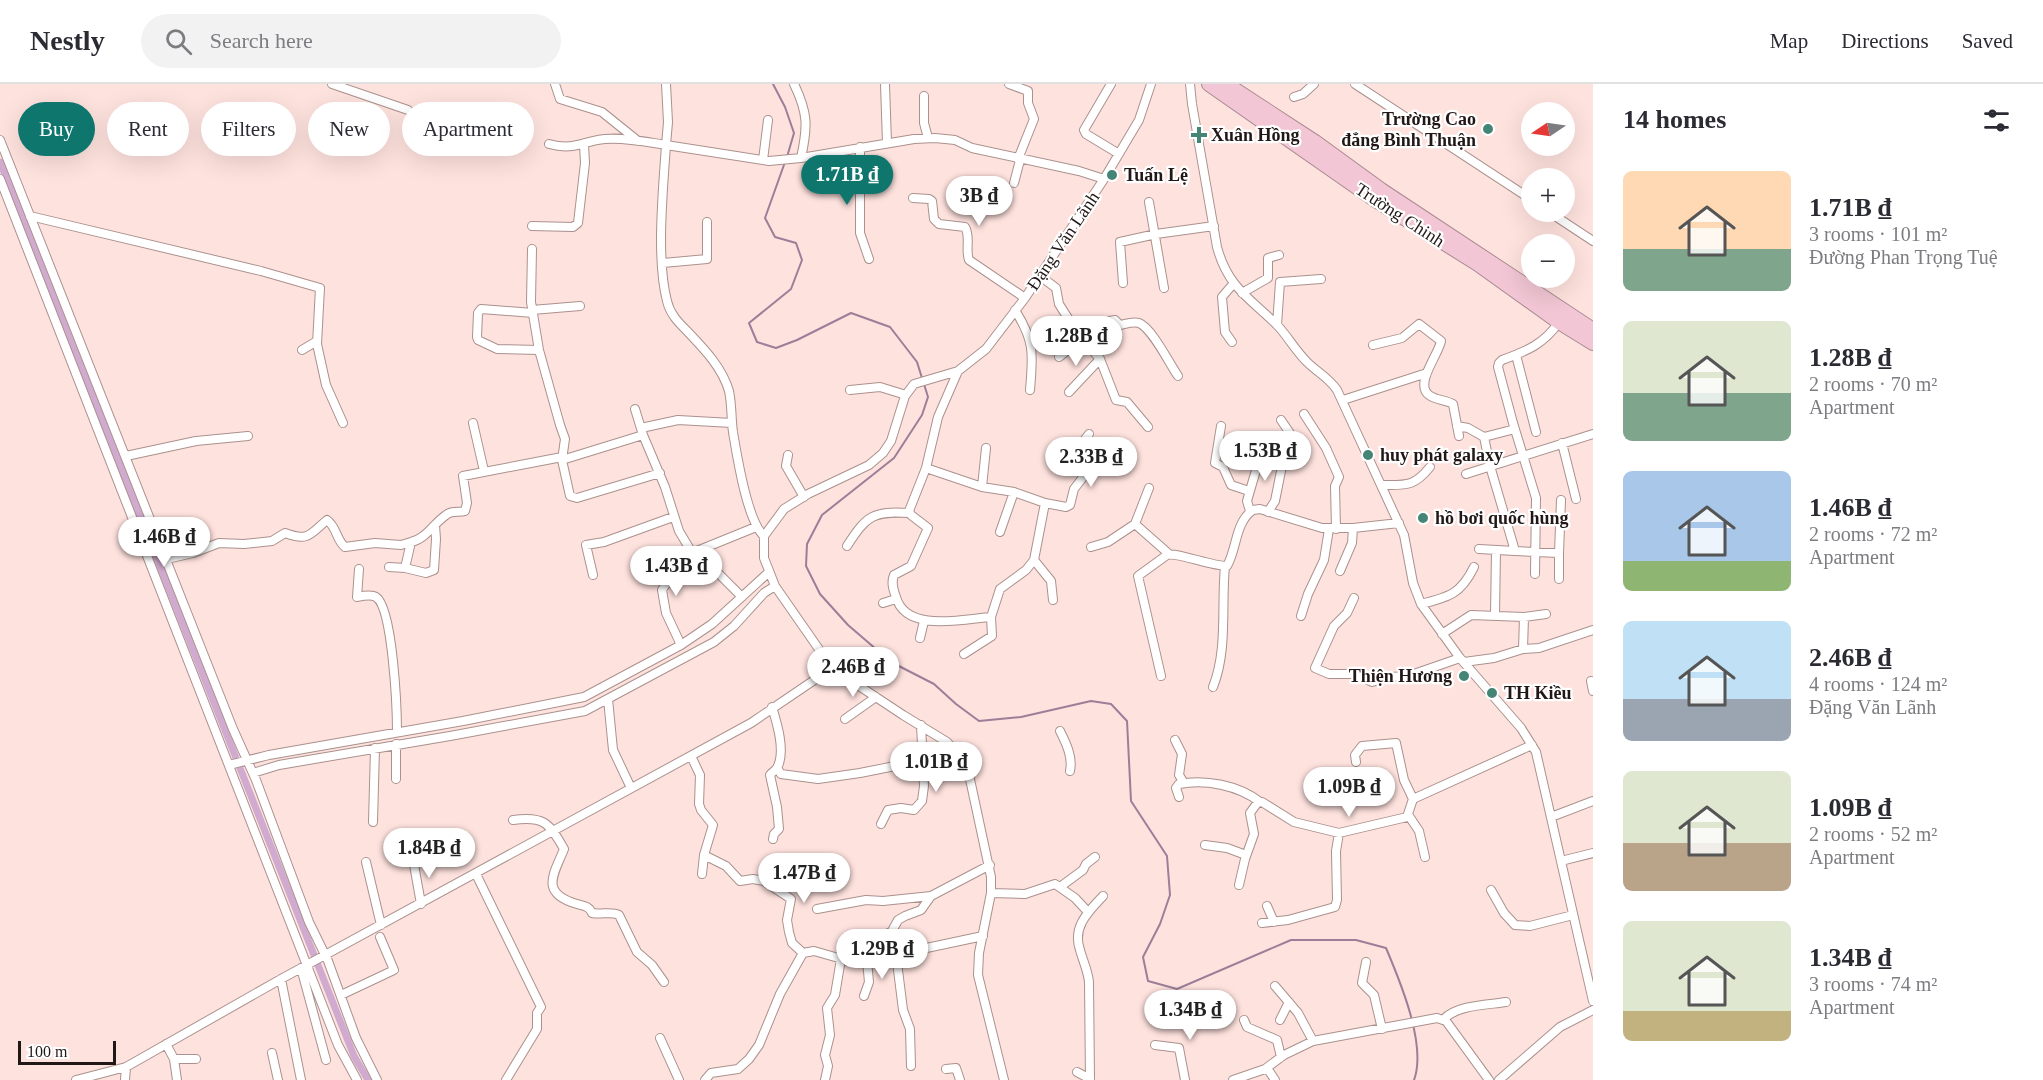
<!DOCTYPE html>
<meta charset="utf-8">
<style>
body{margin:0;font-family:Georgia,serif;background:#f2f2f3;color:#2b2b33;height:100vh;display:flex;flex-direction:column;font-size:22px;white-space:nowrap}
*{box-sizing:border-box;margin:0}
p{font-size:20px;color:#7c7c81}
.icon{flex:none;width:33px;height:33px;fill:none;stroke:currentColor;stroke-width:2;stroke-linecap:round;stroke-linejoin:round}
.map{position:relative;flex:1;overflow:hidden}
.drawer{display:flex;flex-direction:column;background:#fff;width:450px}
.drawer>*{flex:none}
.banner{position:absolute;left:18px;top:18px;width:570px;height:54px;display:flex;gap:12px}
.needle{width:39px;rotate:257deg}
.tools{position:absolute;left:1521px;top:18px;display:grid;gap:12px}
.tools a{display:grid;place-items:center;width:54px;height:54px;border-radius:50%;background:#fff;box-shadow:0 6px 24px #0002;font-size:30px}
.scale{position:absolute;left:18px;bottom:15px;width:98px;box-sizing:border-box;padding-left:6px;border:3px solid #211716;border-top:0;font-size:16px;line-height:21px;white-space:nowrap;color:#211716;-webkit-text-stroke:4px #fff;paint-order:stroke}
.price{position:absolute;translate:-50% -51px;padding:0 14px;border-radius:21px;background:#fff;color:#222;font-size:20px;line-height:39px;filter:drop-shadow(0 2px 3px #0008)}
.price::after{content:'';position:absolute;left:50%;top:36px;width:18px;height:14px;margin-left:-9px;background:inherit;clip-path:polygon(0 0,100% 0,50% 100%)}
.price.selected{background:#0f766e;color:#fff}
ul{padding:0;list-style:none}
li{display:flex;align-items:center;gap:18px;height:150px;padding:0 30px}
li span{display:grid;place-items:center;flex:none;width:168px;height:120px;border-radius:9px;color:#555}
li>.icon{margin-inline-start:auto}
span .icon{width:72px;height:72px;fill:#fffc;stroke-width:1}
li b{font-size:26px}
h2{display:flex;justify-content:space-between;align-items:center;height:72px;padding:0 30px;font-size:26px}
.chip{padding:0 21px;border-radius:27px;background:#fff;box-shadow:0 6px 24px #0002;font-size:21px;line-height:54px}
.chip.selected{background:#0f766e;color:#fff}
header{display:flex;align-items:center;gap:36px;box-sizing:border-box;height:84px;padding:0 30px;background:#fff;border-bottom:2px solid #e1e1e2}
header strong{font-size:28px}
nav{display:flex;gap:33px;margin-inline-start:auto;font-size:21px}
.search{width:420px;height:54px;background:#f2f2f3;display:flex;align-items:center;gap:15px;box-sizing:border-box;padding:0 21px;border-radius:33px;color:#7c7c81;font-size:22px}
main{display:flex;flex:1;min-height:0}
.map>svg:first-child{display:block}
</style>
<header>
<strong>Nestly</strong>
<div class="search"><svg class="icon" aria-label="search" viewBox="0 0 24 24"><circle cx="10" cy="10" r="6"/><path d="M15 15l6 6"/></svg>Search here</div>
<nav><a>Map</a><a>Directions</a><a>Saved</a></nav>
</header>
<main>
<div class="map">
<svg width="1593" height="996" viewBox="0 0 1593 996">
<rect width="100%" height="100%" fill="#fee2de"/>
<g fill="none" stroke-linecap="round" stroke-linejoin="round">
<path stroke="#9c7e98" stroke-width="2" d="M773,0L785,23L794,49L787,73
M785,78L765,134L775,153L796,159L802,176L791,205L749,239L757,258L776,264L797,256L851,229L890,243L917,278L922,294
M924,300L928,313L922,331L894,374L822,431L807,460L806,482L820,510L848,541L891,578L934,600L956,620L979,637L1021,633L1091,617L1111,620L1127,637L1131,717L1167,772L1170,811L1160,840L1143,873L1148,897L1177,905L1291,856H1356L1386,864C1400,897 1427,961 1414,996"/>
<path stroke="#d1aad0" stroke-width="7" d="M0,78L354,972L368,996"/>
<defs>
<path id="street" d="M332,0L408,26
M555,0L560,15L602,28L638,57
M794,0C808,29 808,42 801,74
M885,0L887,59
M1009,0L1028,7V19L1034,35L1018,75
M1111,0L1084,46L1086,50L1119,70
M1190,0L1192,20L1217,163C1228,204 1250,214 1278,242C1288,253 1296,267 1307,278C1317,288 1329,294 1337,306L1404,451L1413,499L1421,520L1460,574L1521,644L1536,668L1593,917
M1355,0L1532,116
M924,12V39L928,54
M1294,13L1303,10L1314,0
M0,56L233,645L256,696L309,838L328,877L356,954L377,996
M549,60C575,67 582,57 605,55C624,53 647,58 666,61L668,38L666,0
M860,63V149L869,175
M763,76L768,36
M0,95L338,961L357,996
M1014,99L1020,76
M913,114L929,115L932,117L934,135L939,140L965,143C971,153 965,165 969,176L1025,214
M1149,118L1164,204
M1549,128L1593,157
M30,132L261,187L320,204L317,260L326,301L343,339
M532,142L573,143L578,139L585,79L584,61
M532,165L531,218L539,266L560,341L565,355L562,376L570,412L577,414L660,389
M663,179L707,175V138
M1040,192L1056,204L1059,220L1064,228L1079,251L1100,275L1116,316L1127,318L1148,343
M1123,199L1120,158L1156,150L1214,142
M1242,209L1268,194V174L1279,171
M532,226L580,222
M1015,226C1035,258 1033,270 1030,306
M533,229L481,225L478,229L477,253L478,256L497,265L539,266
M1277,241L1280,198L1321,195
M1232,258L1225,248L1222,213L1234,199
M1373,261L1402,254L1419,240L1441,257C1439,270 1414,300 1429,311C1435,316 1446,316 1453,320L1459,352
M302,266L317,257
M1516,271L1536,348
M1059,273C1075,261 1093,238 1115,236L1120,241C1126,240 1132,237 1139,239C1152,244 1169,279 1178,292
M958,287L938,333L926,384L909,427L911,431L928,444L911,482L894,491C891,498 893,505 896,513C906,549 963,535 991,533
M850,306L880,303L906,311
M1069,308L1100,275
M1343,316L1427,289
M635,325L643,351L665,403L679,447L694,472L715,486L742,513
M1304,330L1326,364L1339,393L1335,402L1336,445
M473,339L484,387
M1221,342L1215,379L1223,383L1231,401L1249,407
M1457,342L1468,344L1484,353L1515,345
M641,344L678,336L732,339
M1484,353L1490,382L1515,467L1559,469V495
M1562,359L1576,415
M788,371L786,382L804,413
M126,372L196,357L248,352
M562,376L643,351
M926,384L982,403L1014,408L1045,419L1066,423L1070,421L1074,405L1094,379L1078,364L1089,350
M1466,390L1593,350
M1382,401C1406,401 1414,403 1430,383
M982,403L986,364
M1149,404L1135,440L1169,470
M1250,427L1247,417L1261,369
M1268,428L1275,417L1283,377L1304,370L1281,336
M1000,448L1014,408
M764,452C747,437 737,372 733,348C731,334 732,321 729,307C722,283 704,265 687,247C678,238 670,230 667,217C656,175 663,106 666,61L769,77L801,74L914,55L935,54L955,56L972,64L1079,87L1104,95
M847,462C867,431 873,427 909,429
M1091,463L1108,458L1135,440
M1479,465L1515,467
M692,469L756,443
M1559,469L1561,416
M167,475L193,469L219,459L244,460L272,457L285,449C309,458 310,450 327,436C337,443 336,456 345,463L375,459L401,461L411,458
M1034,476L1051,497L1053,516
M389,483L405,484L426,489L434,486L436,455L435,441
M405,484L411,458C426,455 434,439 446,431C452,426 459,429 465,427L467,419L463,392L562,373
M359,485L357,513C362,512 371,510 376,513C393,524 397,626 397,648
M1340,487L1352,459L1353,444
M1535,490L1536,414L1513,339L1498,283L1499,279L1502,276C1527,267 1544,260 1559,238
M593,491L586,461L604,458L673,433
M1354,514L1347,529L1334,542L1315,584L1329,590H1355L1372,598L1390,593L1408,592L1460,574
M883,519L896,515
M1421,520C1449,513 1461,510 1474,483
M1301,532L1308,510L1324,476L1329,445
M1495,532L1496,466
M1524,533L1546,530
M1442,550L1471,531L1524,533L1523,565
M920,554L924,537
M681,561L666,529L662,506L666,500L681,489L694,472
M964,570L992,552L991,533L1000,505L1026,486L1034,476L1045,419
M1464,578L1494,574L1523,565L1539,564L1593,546
M1161,592L1138,492L1167,471C1178,468 1210,482 1227,482C1237,465 1235,438 1253,426L1260,425L1322,444H1353L1399,439
M1591,597L1593,607
M1213,603C1228,565 1221,522 1225,482
M608,615L613,666L631,704
M772,623C777,639 786,668 777,684C775,687 772,688 770,691L777,723L779,745L774,750L773,755
M845,635L876,613
M1060,647C1066,659 1073,673 1070,687
M1175,656L1182,670L1179,691L1184,699
M691,672L700,691L699,720L701,726L713,741L704,771L726,782L740,797L753,795L764,797L791,815L787,836L789,848L792,859L803,869L814,867L856,879L983,852
M1356,678L1355,671L1362,662L1396,659L1404,696L1413,715
M229,681L269,671L463,637L584,613L681,561L712,540L769,488
M777,684L781,690L818,695L860,689L895,682L922,667
M253,689L279,681L450,652L585,627L714,558L734,542L764,509L775,502
M396,695V660
M1179,713L1176,704L1179,700C1205,695 1238,701 1260,718
M1409,732L1419,747L1425,773
M1551,733L1593,717
M513,736C543,732 549,738 564,765C554,790 539,809 577,820C584,822 589,822 592,829C601,831 611,827 619,831L637,868L652,881L664,898
M373,738L375,664
M881,740L888,726L901,724L914,726L922,717L924,702L921,641
M1205,761L1227,764L1246,771
M413,775L421,820
M1561,777L1593,769
M366,778L381,841
M476,790L541,923L537,929V945L506,996
M702,790L704,771
M1239,801L1245,775L1254,750L1250,729L1258,718H1262L1294,738L1339,749L1407,733L1413,715L1532,661
M774,803L782,788
M1060,803L1083,786L1086,780L1095,773
M1491,806L1504,829L1515,841L1530,842L1573,831
M991,809L1025,810L1055,800L1075,814L1088,828
M1267,822L1274,838
M817,825L866,816L883,817L931,812L990,781
M1262,839L1288,836L1335,823L1337,816L1336,767L1339,749
M896,870L903,926L910,945L911,982
M875,875L873,858L892,847L898,836L905,832L921,826L931,812
M1366,878L1362,899L1374,911L1382,945
M301,884L326,976
M281,895L301,996
M1275,902L1298,929L1313,957
M341,911L394,886L380,853
M864,912L869,898L867,877
M1444,935C1457,921 1487,921 1506,918
M1244,936L1247,943L1277,956L1281,973
M1280,936L1289,918
M660,954L679,996
M166,960L174,975L177,996
M1155,961L1179,964L1185,996
M272,969L278,996
M174,975H196
M1267,984L1275,996
M946,985L956,984L960,996
M1077,988L1090,995
M76,996L126,983L281,895L751,639L832,584
M125,996L126,983
M705,996L711,989L738,985L749,975L759,961L780,910L803,869
M825,996L828,982L825,971L830,951L827,924L835,911L841,875
M1004,996L978,891L979,869L991,809V793L968,686L962,675L947,658L903,631L832,584L775,502L764,474V452L784,425L808,410L869,381L883,369L891,357L905,312L914,300L958,287L986,265L1025,214L1104,95L1139,36L1151,0
M1090,996L1089,898C1088,887 1083,877 1080,866C1072,843 1088,828 1103,812
M1233,996L1265,985L1284,971L1313,957L1437,934L1446,937L1489,996
M1499,996L1560,943L1593,926"/>
<path id="highway" d="M1209,0L1374,115L1478,180L1559,238L1593,259
M1226,0L1315,58L1381,106L1593,246"/>
</defs>
<use href="#street" stroke="#ab918d" stroke-width="10"/>
<use href="#highway" stroke="#a98992" stroke-width="16"/>
<use href="#street" stroke="#fff" stroke-width="8"/>
<use href="#highway" stroke="#f2c6d4" stroke-width="14"/>
</g>
<g fill="#448576" stroke="#fff" stroke-width="2">
<circle cx="1488" cy="45" r="6"/>
<path d="M1196 42h6v6h6v6h-6v6h-6v-6h-6v-6h6z"/>
<circle cx="1112" cy="91" r="6"/>
<circle cx="1368" cy="371" r="6"/>
<circle cx="1423" cy="434" r="6"/>
<circle cx="1464" cy="592" r="6"/>
<circle cx="1492" cy="609" r="6"/>
</g>
<g text-anchor="middle" dominant-baseline="central" stroke-width="4.5" stroke-linejoin="round" paint-order="stroke">
<g font-size="18" font-weight="bold" fill="#211716" stroke="#fff" text-anchor="start">
<text x="1476" y="35" text-anchor="end">Trường Cao<tspan x="1476" dy="21">đẳng Bình Thuận</tspan></text>
<text x="1211" y="51">Xuân Hồng</text>
<text x="1124" y="91">Tuấn Lệ</text>
<text x="1380" y="371">huy phát galaxy</text>
<text x="1435" y="434">hồ bơi quốc hùng</text>
<text x="1452" y="592" text-anchor="end">Thiện Hương</text>
<text x="1504" y="609">TH Kiều</text>
</g>
<g font-size="18" fill="#211716" stroke="#fff">
<text transform="translate(1400 131) rotate(33)">Trường Chinh</text>
<text transform="translate(1063 157) rotate(-56)">Đặng Văn Lãnh</text>
</g>
</g>
</svg>
<div class="tools">
<a><svg class="needle" viewBox="-14 -14 28 28"><path d="M0-13l5 13h-10z" fill="#e53935"/><path d="M0 13l5-13h-10z" fill="#7c7c81"/></svg></a>
<a>+</a>
<a>−</a>
</div>
<div class="scale">100 m</div>
<b class="price selected" style="left:847px;top:122px">1.71B ₫</b>
<b class="price" style="left:979px;top:143px">3B ₫</b>
<b class="price" style="left:1076px;top:283px">1.28B ₫</b>
<b class="price" style="left:1265px;top:398px">1.53B ₫</b>
<b class="price" style="left:1091px;top:404px">2.33B ₫</b>
<b class="price" style="left:164px;top:484px">1.46B ₫</b>
<b class="price" style="left:676px;top:513px">1.43B ₫</b>
<b class="price" style="left:853px;top:614px">2.46B ₫</b>
<b class="price" style="left:936px;top:709px">1.01B ₫</b>
<b class="price" style="left:1349px;top:734px">1.09B ₫</b>
<b class="price" style="left:429px;top:795px">1.84B ₫</b>
<b class="price" style="left:804px;top:820px">1.47B ₫</b>
<b class="price" style="left:882px;top:896px">1.29B ₫</b>
<b class="price" style="left:1190px;top:957px">1.34B ₫</b>
<div class="banner">
<a class="chip selected">Buy</a>
<a class="chip">Rent</a>
<a class="chip">Filters</a>
<a class="chip">New</a>
<a class="chip">Apartment</a>
</div>
</div>
<section class="drawer">
<h2>14 homes<svg class="icon" aria-label="filters" viewBox="0 0 24 24"><path d="M4 7h16M4 17h16"/><circle cx="9" cy="7" r="2"/><circle cx="15" cy="17" r="2"/></svg></h2>
<ul>
<li><span style="background:linear-gradient(#ffd9b3 65%,#7fa58c 0)"><svg class="icon" aria-label="home" viewBox="0 0 24 24"><path d="M3 11l9-7 9 7M6 9v11h12V9"/></svg></span><div><b>1.71B ₫</b><p>3 rooms · 101 m²</p><p>Đường Phan Trọng Tuệ</p></div></li>
<li><span style="background:linear-gradient(#dfe7d0 60%,#7fa58c 0)"><svg class="icon" aria-label="home" viewBox="0 0 24 24"><path d="M3 11l9-7 9 7M6 9v11h12V9"/></svg></span><div><b>1.28B ₫</b><p>2 rooms · 70 m²</p><p>Apartment</p></div></li>
<li><span style="background:linear-gradient(#a9c7e8 75%,#8fb573 0)"><svg class="icon" aria-label="home" viewBox="0 0 24 24"><path d="M3 11l9-7 9 7M6 9v11h12V9"/></svg></span><div><b>1.46B ₫</b><p>2 rooms · 72 m²</p><p>Apartment</p></div></li>
<li><span style="background:linear-gradient(#bfe0f5 65%,#9aa5b1 0)"><svg class="icon" aria-label="home" viewBox="0 0 24 24"><path d="M3 11l9-7 9 7M6 9v11h12V9"/></svg></span><div><b>2.46B ₫</b><p>4 rooms · 124 m²</p><p>Đặng Văn Lãnh</p></div></li>
<li><span style="background:linear-gradient(#dfe7d0 60%,#b9a48a 0)"><svg class="icon" aria-label="home" viewBox="0 0 24 24"><path d="M3 11l9-7 9 7M6 9v11h12V9"/></svg></span><div><b>1.09B ₫</b><p>2 rooms · 52 m²</p><p>Apartment</p></div></li>
<li><span style="background:linear-gradient(#dfe7d0 75%,#c2b280 0)"><svg class="icon" aria-label="home" viewBox="0 0 24 24"><path d="M3 11l9-7 9 7M6 9v11h12V9"/></svg></span><div><b>1.34B ₫</b><p>3 rooms · 74 m²</p><p>Apartment</p></div></li>
</ul>
</section>
</main>
